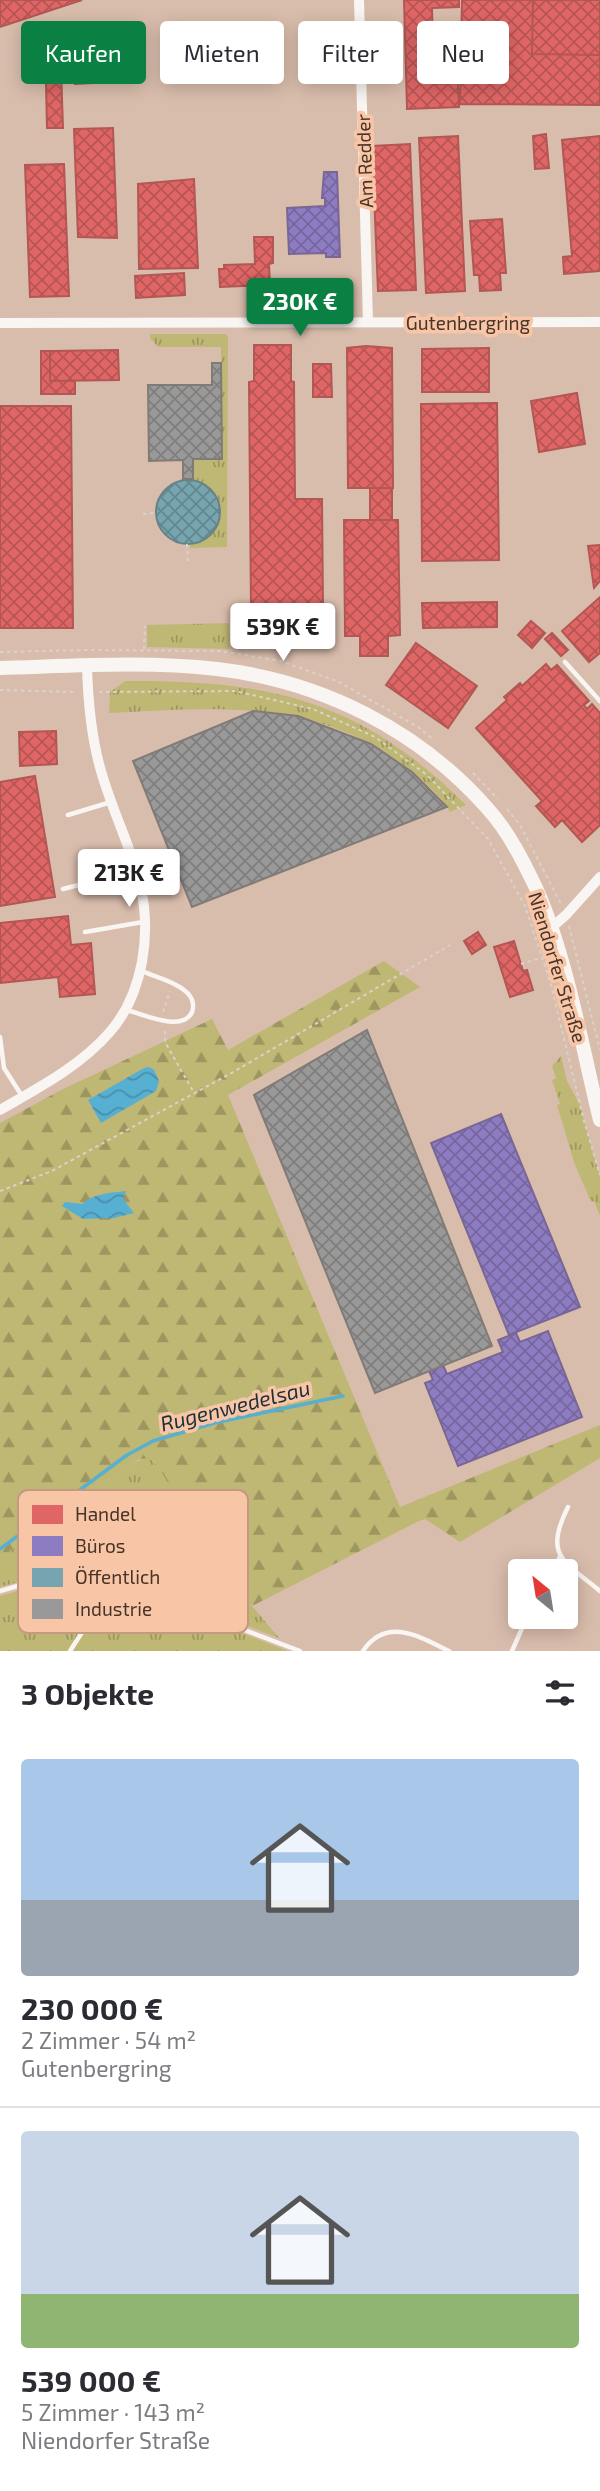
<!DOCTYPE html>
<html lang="de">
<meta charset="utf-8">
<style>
body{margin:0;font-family:"Exo 2",sans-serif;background:#f7f7f7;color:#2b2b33;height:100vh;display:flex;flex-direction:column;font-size:26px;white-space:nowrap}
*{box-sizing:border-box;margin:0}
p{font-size:23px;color:#7c7c81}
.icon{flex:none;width:38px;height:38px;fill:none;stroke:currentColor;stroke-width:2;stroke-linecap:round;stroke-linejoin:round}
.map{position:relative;height:1651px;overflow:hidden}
.drawer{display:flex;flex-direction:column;background:#fff;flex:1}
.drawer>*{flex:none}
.hud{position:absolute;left:21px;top:21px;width:558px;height:63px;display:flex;gap:14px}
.needle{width:46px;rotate:330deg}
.fabs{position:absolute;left:508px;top:1559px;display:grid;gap:14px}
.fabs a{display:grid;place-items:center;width:70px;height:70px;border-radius:7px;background:#fff;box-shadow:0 4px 18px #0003;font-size:35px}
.price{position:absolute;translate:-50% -60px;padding:0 16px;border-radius:7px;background:#fff;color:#222;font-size:23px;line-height:46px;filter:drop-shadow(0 2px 4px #0008)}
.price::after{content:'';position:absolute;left:50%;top:42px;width:21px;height:16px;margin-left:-10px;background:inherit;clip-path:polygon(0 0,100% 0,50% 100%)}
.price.current{background:#0b8043;color:#fff}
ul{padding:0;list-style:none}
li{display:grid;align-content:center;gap:14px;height:371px;padding:0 21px}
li+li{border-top:2px solid #e1e1e2}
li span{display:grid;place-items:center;height:217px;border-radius:7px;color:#555}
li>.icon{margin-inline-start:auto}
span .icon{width:126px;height:126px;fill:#fffc;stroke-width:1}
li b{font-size:30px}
h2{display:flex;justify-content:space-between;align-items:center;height:84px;padding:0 21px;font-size:30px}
.pill{padding:0 24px;border-radius:7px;background:#fff;box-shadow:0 4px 18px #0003;font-size:24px;line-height:63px}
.pill.current{background:#0b8043;color:#fff}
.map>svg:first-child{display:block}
</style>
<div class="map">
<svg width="600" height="1651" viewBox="0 0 600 1651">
<defs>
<pattern id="grass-tufts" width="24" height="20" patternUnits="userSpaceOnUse" patternTransform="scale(1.75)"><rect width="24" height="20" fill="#bfb774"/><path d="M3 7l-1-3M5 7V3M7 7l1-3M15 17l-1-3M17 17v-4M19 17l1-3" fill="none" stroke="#9d965f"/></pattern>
<pattern id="forest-firs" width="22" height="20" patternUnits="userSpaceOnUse" patternTransform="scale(1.75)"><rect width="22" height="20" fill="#bfb774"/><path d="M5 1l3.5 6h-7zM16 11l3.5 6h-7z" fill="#9d965f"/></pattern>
<pattern id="water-waves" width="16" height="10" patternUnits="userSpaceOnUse" patternTransform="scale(1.75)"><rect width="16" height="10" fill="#57afd2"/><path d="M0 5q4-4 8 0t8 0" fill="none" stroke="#4a8faa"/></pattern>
<pattern id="shops-cross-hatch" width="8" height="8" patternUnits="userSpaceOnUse" patternTransform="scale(1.75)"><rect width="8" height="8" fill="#e06666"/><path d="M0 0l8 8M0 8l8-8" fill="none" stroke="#b85554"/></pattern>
<pattern id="offices-cross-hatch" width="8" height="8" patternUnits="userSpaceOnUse" patternTransform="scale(1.75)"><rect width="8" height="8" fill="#8e7cc3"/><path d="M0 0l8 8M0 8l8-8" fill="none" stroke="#76669e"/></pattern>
<pattern id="public-cross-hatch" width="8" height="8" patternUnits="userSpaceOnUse" patternTransform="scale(1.75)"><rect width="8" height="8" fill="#76a5af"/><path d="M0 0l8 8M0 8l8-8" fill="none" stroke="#63878e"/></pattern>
<pattern id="industry-cross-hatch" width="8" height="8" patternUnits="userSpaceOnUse" patternTransform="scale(1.75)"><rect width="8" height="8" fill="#999"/><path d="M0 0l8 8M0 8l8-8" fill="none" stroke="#7f7e7d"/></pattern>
</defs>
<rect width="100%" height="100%" fill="#d9bdac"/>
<path fill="url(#grass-tufts)" d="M150,334H225L228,336L227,547L190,548V544C229,537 230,491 193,479V459H222L221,347H158L150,338Z
M229,623L230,649L147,647V625Z
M125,681C271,680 360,700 466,805L450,812C442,795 420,779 405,767C315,697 216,708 109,713L110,692Z
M561,1056L567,1081L580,1105L600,1177V1216L594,1201L591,1202L574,1162L557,1105L560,1104L552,1080L556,1078L552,1066Z
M144,1458H149L157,1465L241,1600L252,1606L279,1638L139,1585L104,1575L61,1574L36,1577L0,1587V1558L129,1465Z
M84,1582L102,1583L136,1592L288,1651H0V1596L38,1585Z"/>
<path fill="url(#forest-firs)" d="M384,961L420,987L228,1095L400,1507L600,1425V1458L460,1542L425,1519L417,1522L252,1606L237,1595L157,1465L149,1458L140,1459L129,1465L0,1558V1123L61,1090L212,1019L228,1050Z"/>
<path fill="url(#water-waves)" d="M149,1067L154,1070L159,1081L156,1091L101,1123L88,1100L144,1068Z
M126,1191L123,1199L134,1213L114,1218L83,1219L62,1206L65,1202L82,1204C95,1193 110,1193 126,1191Z"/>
<path fill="url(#shops-cross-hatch)" stroke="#b25753" stroke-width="2" d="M0,0H82L0,27Z
M404,0H459V7L432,8L434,84L458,83L459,107L407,109Z
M462,0H533L532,54L600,55V105L460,104Z
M533,0H600V55L532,54Z
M60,40L63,128H47L45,41Z
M91,59L92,83L75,84L73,60Z
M113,128L117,238L78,237L74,129Z
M546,134L549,168L535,169L533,136Z
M458,136L465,291L426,293L419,138Z
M600,136V271L564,274L563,257L572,256L562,140Z
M410,144L416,290L378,291L372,146Z
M64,164L69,296L30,297L25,165Z
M194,179L198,268L139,269L138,184Z
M502,219L506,273H500L501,290L480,291L479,275H474L470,221Z
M254,237H273V263L269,264L270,285L220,287L219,269H224V265L255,264Z
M184,273L185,295L136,298L135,276Z
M254,345H291V381L294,382L295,499H322L323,607L251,608L249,382L254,381Z
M366,346L392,348L393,488H348L347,348Z
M489,348V392H422V349Z
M118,350L119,380L50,381V351Z
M41,351H50V381H75V394H41Z
M313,364H331L332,397H313Z
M577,393L585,444L539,452L531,401Z
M497,403L499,560L422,561L421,404Z
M0,406H71L73,628H0Z
M370,488H392V520H370Z
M344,520H398L400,635L388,636V656H360V636H345Z
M600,545V581L594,588L588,546Z
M600,597V653L589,662L562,631Z
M497,602V627L423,628L422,603Z
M531,621L545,633L532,648L518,635Z
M552,633L568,650L561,656L545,639Z
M416,643L477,686L448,728L386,685Z
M546,664L551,670L557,665L589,701L584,705L587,709L592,704L600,713V825L582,842L562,820L555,827L536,806L542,801L476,728L507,700L504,697L520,683L522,686Z
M56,731L57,764L20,766L19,732Z
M35,776L55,897L0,906V782Z
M68,916L71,945L91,943L95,994L60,997L58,977L0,983V923Z
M478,932L486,945L472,954L464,941Z
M514,941L523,971L527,970L533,990L510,997L494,947Z"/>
<path fill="url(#offices-cross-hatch)" stroke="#796694" stroke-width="2" d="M324,172H337L340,257H326V253L289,254L287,208L325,206V198H322Z
M501,1114L580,1307L509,1335L431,1143Z
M548,1331L582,1417L458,1466L425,1383L433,1380L429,1371L443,1365L447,1374L503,1352L498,1340L516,1333L520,1342Z"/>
<path fill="url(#public-cross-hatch)" stroke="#688386" stroke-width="2" d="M156 512a32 32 0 1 1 64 0a32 32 0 1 1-64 0Z"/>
<path fill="url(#industry-cross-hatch)" stroke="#817b77" stroke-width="2" d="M212,363H221L222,459H193V479H183V460L149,461L148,385H212Z
M253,711L298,716L371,744L412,772L447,807L192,907L133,761Z
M367,1030L492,1346L375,1393L254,1095Z"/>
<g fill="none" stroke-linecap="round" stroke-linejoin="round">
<path stroke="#57afd2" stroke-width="3.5" d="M0,1549L127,1455L153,1441L214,1423L343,1396"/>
<path stroke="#dbd1cb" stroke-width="2" stroke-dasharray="3.5 3.5" stroke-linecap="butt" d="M143,514L155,513
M187,544L188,561
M144,649L145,626
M0,652L86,650L220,651L281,661L339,682L418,727L434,740
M0,690L76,692
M99,692L235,691L313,709L375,737L427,775L488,839L525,906L551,985L584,1121L600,1175
M473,773L498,799
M507,809L520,825L561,904
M569,926L600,1050
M521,964L540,958
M163,1012L170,991
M165,1031V1042L193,1091
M0,1191L52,1171L235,1071L450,945"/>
<path stroke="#f9f5f3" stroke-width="4.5" d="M565,662L600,701
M68,815L111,802
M63,889L136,870
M85,932L143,922
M127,1010C142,1014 183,1033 192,1012C194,1007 193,1000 190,996C181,983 157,978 142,971
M0,1037L4,1068L22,1096
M568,1507C543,1556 564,1561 600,1591
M551,1572L560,1557
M0,1591C37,1579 76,1574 115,1581L300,1651
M70,1651L115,1581
M363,1651C387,1616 420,1637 449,1651
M512,1651L527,1617"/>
<path stroke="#f9f5f3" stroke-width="10" d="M359,0L368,322
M0,323L600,322
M551,928L566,915L600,877
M0,1110C38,1088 79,1067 109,1033C127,1013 137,988 142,962C156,885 121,841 101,771C91,737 88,702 87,666"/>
<path stroke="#f9f5f3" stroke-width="14" d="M0,668C72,666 146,661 217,669C321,681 419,730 488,809C509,832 524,863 537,890C567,958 582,1047 600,1120"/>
</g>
<g text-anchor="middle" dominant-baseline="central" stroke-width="7" stroke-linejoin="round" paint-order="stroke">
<g font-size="19" fill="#483428" stroke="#f8c6a6">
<text transform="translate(364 161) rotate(-92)">Am Redder</text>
<text x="468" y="322">Gutenbergring</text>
<text transform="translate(558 967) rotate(73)">Niendorfer Straße</text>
</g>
<g font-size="21" font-style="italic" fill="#1b2f3a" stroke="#f8c6a6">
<text transform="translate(235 1405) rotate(-14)">Rugenwedelsau</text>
</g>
</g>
<rect x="18" y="1490" width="230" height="143" rx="10" fill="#f8c6a6" stroke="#c39a80" stroke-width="2"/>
<rect x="32" y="1505" width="31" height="19" fill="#e06666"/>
<rect x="32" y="1536" width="31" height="20" fill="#8e7cc3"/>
<rect x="32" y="1568" width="31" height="19" fill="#76a5af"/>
<rect x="32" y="1599" width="31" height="20" fill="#999"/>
<g font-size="19" fill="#483428">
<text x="75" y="1521">Handel</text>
<text x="75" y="1553">Büros</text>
<text x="75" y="1584">Öffentlich</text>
<text x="75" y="1616">Industrie</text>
</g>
</svg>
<div class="fabs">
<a><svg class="needle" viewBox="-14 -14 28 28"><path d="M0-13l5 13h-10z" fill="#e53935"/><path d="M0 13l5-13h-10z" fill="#7c7c81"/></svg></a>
</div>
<b class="price current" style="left:300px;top:338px">230K €</b>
<b class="price" style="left:283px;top:663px">539K €</b>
<b class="price" style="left:129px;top:909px">213K €</b>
<div class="hud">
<a class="pill current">Kaufen</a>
<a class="pill">Mieten</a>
<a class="pill">Filter</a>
<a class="pill">Neu</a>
</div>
</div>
<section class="drawer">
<h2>3 Objekte<svg class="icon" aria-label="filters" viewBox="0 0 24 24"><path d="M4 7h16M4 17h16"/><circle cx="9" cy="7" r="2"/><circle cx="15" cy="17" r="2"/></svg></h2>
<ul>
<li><span style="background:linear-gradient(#a9c7e8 65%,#9aa5b1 0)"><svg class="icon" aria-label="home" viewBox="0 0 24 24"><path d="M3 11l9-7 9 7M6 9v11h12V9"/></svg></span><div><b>230 000 €</b><p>2 Zimmer · 54 m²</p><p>Gutenbergring</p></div></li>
<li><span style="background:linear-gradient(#c9d6e8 75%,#8fb573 0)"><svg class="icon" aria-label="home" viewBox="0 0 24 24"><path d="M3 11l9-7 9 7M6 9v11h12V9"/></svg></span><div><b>539 000 €</b><p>5 Zimmer · 143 m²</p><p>Niendorfer Straße</p></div></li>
</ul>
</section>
